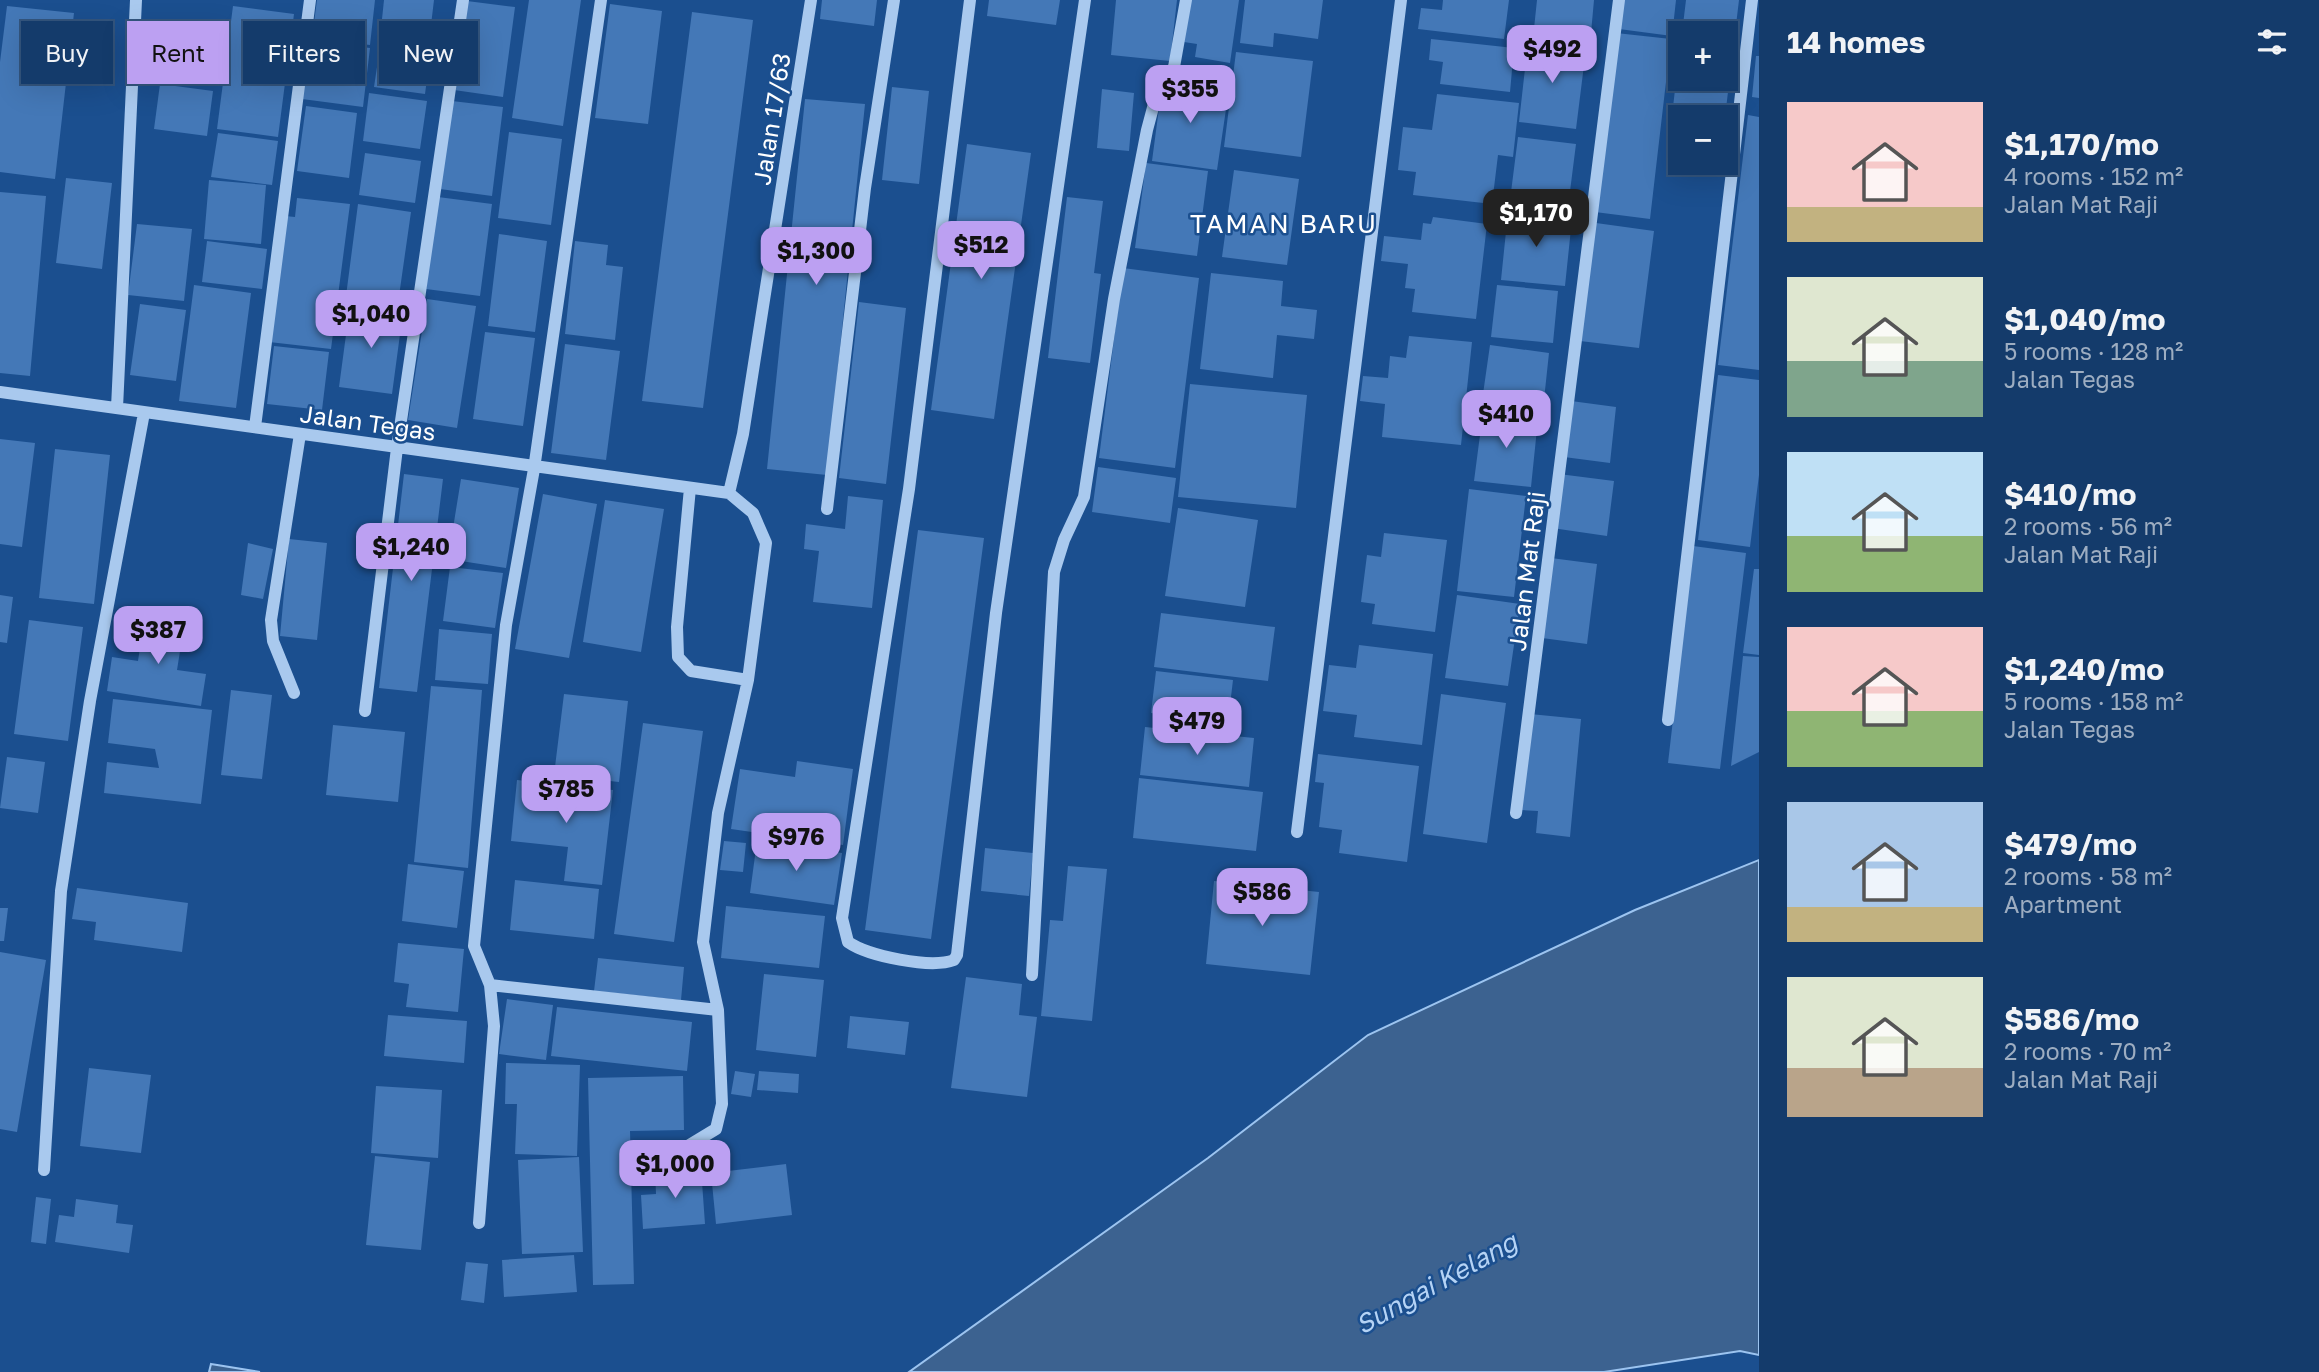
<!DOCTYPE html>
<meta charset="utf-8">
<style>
body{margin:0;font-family:"Golos Text",sans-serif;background:#1d4271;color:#f1f3f6;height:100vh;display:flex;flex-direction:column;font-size:26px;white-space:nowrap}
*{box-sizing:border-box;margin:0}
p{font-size:23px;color:#9dadc1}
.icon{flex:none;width:38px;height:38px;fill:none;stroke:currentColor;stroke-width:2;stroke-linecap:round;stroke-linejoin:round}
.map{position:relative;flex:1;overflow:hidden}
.sheet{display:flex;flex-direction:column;background:#143b6b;width:560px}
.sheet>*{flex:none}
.top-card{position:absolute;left:21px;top:21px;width:665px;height:63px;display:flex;gap:14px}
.fabs{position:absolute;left:1668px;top:21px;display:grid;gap:14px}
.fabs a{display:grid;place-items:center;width:70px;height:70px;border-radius:0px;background:#143b6b;box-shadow:0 7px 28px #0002,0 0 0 2px #33557e;font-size:35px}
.price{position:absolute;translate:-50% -60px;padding:0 16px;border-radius:14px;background:#bca0f2;color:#111;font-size:23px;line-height:46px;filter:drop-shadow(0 2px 4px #0008)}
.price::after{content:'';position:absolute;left:50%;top:42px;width:21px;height:16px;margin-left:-10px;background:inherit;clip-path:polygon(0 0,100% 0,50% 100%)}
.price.active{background:#222;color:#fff}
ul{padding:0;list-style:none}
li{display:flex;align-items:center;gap:21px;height:175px;padding:0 28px}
li span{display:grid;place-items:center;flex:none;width:196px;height:140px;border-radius:0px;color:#555}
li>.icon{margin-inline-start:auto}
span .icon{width:84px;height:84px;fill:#fffc;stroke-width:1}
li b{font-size:30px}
h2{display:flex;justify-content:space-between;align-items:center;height:84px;padding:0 28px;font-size:30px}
.chip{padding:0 24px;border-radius:0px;background:#143b6b;box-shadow:0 7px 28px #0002,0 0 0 2px #33557e;font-size:24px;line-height:63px}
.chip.active{background:#bca0f2;color:#111}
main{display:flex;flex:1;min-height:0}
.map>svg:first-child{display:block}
</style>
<main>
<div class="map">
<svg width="1759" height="1372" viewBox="0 0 1759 1372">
<rect width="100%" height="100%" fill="#1b4f8f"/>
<path fill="#3c6290" stroke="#9cc4f0" stroke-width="2" d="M1759,860V1355L1740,1351L1604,1372H909L1208,1158L1368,1035L1635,910Z
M211,1364L260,1372H209Z"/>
<path fill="#4478b7" d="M317,0H375L370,45L312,38Z
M384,0H434L431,25L382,19Z
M529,0H581L563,126L512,118Z
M822,0H877L874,26L820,19Z
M989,0H1060L1056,25L987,16Z
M1116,0H1177L1170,61L1111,55Z
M1190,0H1239L1230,63L1195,57L1197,44L1184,42Z
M1245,0H1323L1318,39L1274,33L1273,47L1240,43Z
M1443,0H1509L1504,39L1418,29L1421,8L1442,10Z
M1537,0H1594L1590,44L1533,38Z
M1622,0H1676L1672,36L1619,29Z
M1686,0H1739L1725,117H1680V152L1668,150L1678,64L1680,79H1726V33H1682Z
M467,1L515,7L503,97L454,90Z
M610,4L662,11L648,124L595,118Z
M7,6L74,13L55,179L0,172V62Z
M233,6L294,14L278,137L217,129Z
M692,12L753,20L703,408L642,401Z
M383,27L433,34L425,94L374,87Z
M1616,33L1671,39L1650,219L1595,212Z
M1431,39L1514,48L1510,92L1440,84L1443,62L1429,60Z
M309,40L370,48L363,107L302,99Z
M1528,42L1586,49L1576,129L1519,122Z
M1236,52L1313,61L1301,157L1224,147Z
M1756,56H1759V98L1752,97Z
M1167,81L1229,89L1217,170L1152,161L1161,93L1165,94Z
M160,84L213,91L207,136L154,129Z
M892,87L929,91L919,184L882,180Z
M1102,89L1134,93L1129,151L1097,148Z
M369,93L427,101L420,149L363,141Z
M1437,94L1519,103L1513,157L1498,155L1492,204L1413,195L1416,172L1398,170L1403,127L1432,130Z
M805,99L865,104L827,475L767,469Z
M452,101L503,107L492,196L440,189Z
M306,106L357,113L349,178L297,171Z
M1748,115L1759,117V370L1718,365Z
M509,132L562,139L551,225L498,218Z
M218,133L278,141L272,185L211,177Z
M1518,137L1576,144L1568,207L1510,200Z
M967,144L1031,153L994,419L931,410Z
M365,153L421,161L415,203L359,195Z
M1146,163L1208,171L1197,256L1135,248Z
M1234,170L1299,179L1287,265L1222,257Z
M66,178L112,183L102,269L56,263Z
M209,180L266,185L261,244L204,239Z
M0,192L46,196L30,376L0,373Z
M438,197L492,204L480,296L426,289Z
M1067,197L1103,201L1094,273L1101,274L1090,363L1048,358Z
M297,198L350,204L331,349L269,342L285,216L295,217Z
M358,204L411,212L398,303L346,296Z
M1508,212L1572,219L1565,286L1501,280Z
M1433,217L1487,224L1476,319L1412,312L1415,289L1405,288L1408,264L1381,261L1384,236L1421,240L1423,223L1431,224Z
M1596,223L1654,231L1639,348L1580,341Z
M137,224L192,229L184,301L128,295Z
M499,234L547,241L535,332L488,326Z
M207,241L267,249L262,289L202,282Z
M575,241L608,245L606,265L623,267L615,340L565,334Z
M1123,268L1199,278L1175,468L1099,458Z
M1211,273L1283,281L1281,306L1317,310L1314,339L1277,335L1273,378L1200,369Z
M194,285L251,293L236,408L179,401Z
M1497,285L1558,291L1553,343L1491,337Z
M427,299L476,306L457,428L408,420Z
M859,302L906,308L886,484L839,478Z
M140,304L186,310L176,381L130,375Z
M350,305L403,312L392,394L339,387Z
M485,332L535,338L523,426L473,419Z
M1409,336L1472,342L1461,445L1382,437L1385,404L1360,401L1363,376L1388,378L1390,356L1406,358Z
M565,344L620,351L606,460L551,453Z
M1490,345L1549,353L1543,409L1482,401Z
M274,346L329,352L322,410L267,404Z
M1718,375L1759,380V475L1750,547L1698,540Z
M1190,384L1307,395L1296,508L1178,497Z
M1571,401L1616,407L1610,463L1564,457Z
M1483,412L1538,419L1531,487L1474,481Z
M0,439L35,443L22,547L0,544Z
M55,449L110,455L94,604L39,598Z
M1098,467L1176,478L1170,523L1092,512Z
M404,474L443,479L417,692L379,688Z
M1559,474L1614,481L1607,536L1552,528Z
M461,479L519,488L506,568L448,559Z
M1469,489L1526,496L1514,597L1457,591Z
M543,494L597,504L569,658L515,649Z
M848,496L883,500L872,608L813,602L819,551L804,549L806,524L845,529Z
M605,500L664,509L641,652L583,642Z
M1178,508L1258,520L1245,607L1165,596Z
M918,530L984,538L931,939L865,930Z
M1384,533L1447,540L1435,632L1372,624L1375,604L1361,602L1367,555L1381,557Z
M289,539L327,543L317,640L280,636Z
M248,543L273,549L263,599L241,595Z
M1693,546L1746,553L1720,769L1668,763Z
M1551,558L1597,564L1587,644L1542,638Z
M450,567L503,573L495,628L443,621Z
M1754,569H1759V655L1743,653Z
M0,595L13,597L7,643L0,642Z
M1457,595L1520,604L1508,686L1445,678Z
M1161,613L1275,627L1268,681L1154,667Z
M145,614L185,620L177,670L206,674L201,706L107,691L112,657L138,661Z
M29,620L83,627L68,741L14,734Z
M439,629L492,634L488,684L435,680Z
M1359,645L1433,654L1422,745L1354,737L1357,715L1323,711L1329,665L1356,668Z
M1743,656L1759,657V752L1731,766Z
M1156,671L1233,680L1228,722L1151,713Z
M431,686L482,690L468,868L414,862Z
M231,690L272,695L262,779L221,775Z
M564,694L628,701L619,782L554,775Z
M1441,694L1506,703L1487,843L1423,834Z
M113,699L212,710L201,804L104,793L107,762L159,768L155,749L108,743Z
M1530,714L1581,719L1570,837L1536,833L1538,811L1520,810Z
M643,723L703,731L674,942L614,934Z
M333,725L405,732L398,802L326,795Z
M1145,727L1254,738L1249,787L1140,775Z
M1318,754L1419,766L1407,862L1339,853L1342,830L1319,827L1324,783L1315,782Z
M7,757L45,762L38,813L0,808Z
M797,761L853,769L843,845L731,829L740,769L795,777Z
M1139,778L1263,792L1256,851L1133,838Z
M517,780L613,790L602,885L564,881L568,847L511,841Z
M724,841L746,843L743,872L720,870Z
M757,841L842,853L834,905L750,893Z
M985,848L1033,853L1029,896L981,891Z
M408,864L464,871L457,928L402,921Z
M1068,866L1107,869L1092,1021L1041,1016L1050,920L1063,921Z
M515,880L599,889L594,939L510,930Z
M1214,881L1319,892L1310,975L1206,964Z
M77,888L188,903L182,952L94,940L96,922L72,919Z
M726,906L825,916L819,968L721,958Z
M0,908H8L4,941H0Z
M398,943L464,949L458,1012L406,1007L409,984L394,982Z
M0,952L46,960L17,1132L0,1129Z
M598,958L684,967L681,1000L594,991Z
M764,974L824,980L816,1057L756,1050Z
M966,977L1022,984L1019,1015L1037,1017L1027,1097L951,1088Z
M507,999L553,1005L546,1060L499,1054Z
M557,1007L692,1022L687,1071L551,1056Z
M388,1015L467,1021L464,1063L384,1056Z
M850,1016L909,1022L905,1055L847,1048Z
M506,1063L580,1065L577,1156L515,1154L517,1104H505Z
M89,1068L151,1075L141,1153L80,1146Z
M735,1071L755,1074L751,1097L731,1094Z
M759,1071L799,1074L798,1093L757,1090Z
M683,1076L684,1130L630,1131L634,1284L593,1285L588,1078Z
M376,1086L442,1090L438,1158L371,1153Z
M375,1156L430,1162L421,1250L366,1245Z
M579,1157L583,1252L522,1254L518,1160Z
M786,1164L792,1215L716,1224L711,1173Z
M701,1168L705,1224L643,1229L641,1195L656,1194L655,1171Z
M36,1197L51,1199L46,1244L31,1242Z
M76,1199L118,1205L116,1223L133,1225L129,1253L55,1242L59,1215L74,1217Z
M574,1255L577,1292L504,1297L502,1260Z
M466,1262L488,1264L484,1303L461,1300Z"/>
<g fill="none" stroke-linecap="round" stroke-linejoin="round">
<path stroke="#a9c9ee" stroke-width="12" d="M970,0L909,489L842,918L848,942C868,956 931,969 954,960L957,955L996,613L1085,0
M0,392L729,493
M117,408L136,0
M255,427L310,0
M690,488L677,627L678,657L691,671L748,680
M729,493L743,434L811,0
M827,509L865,188L894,0
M294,693L273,641L271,620L300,434
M365,711L397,448L463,0
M1668,720L1752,0
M1516,813L1619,0
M1297,832L1401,0
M1032,975L1054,572L1064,540L1084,497L1114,299L1147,130L1159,85L1174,67L1186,0
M490,985L718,1010
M650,1169L716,1129L722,1104L718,1010L703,942L718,813L748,680L766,543L753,513L729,493
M44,1170L61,891L90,701L144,413
M479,1223L494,1026L490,985L474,946L506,625L534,469L601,0"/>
</g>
<g text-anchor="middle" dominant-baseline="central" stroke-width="5" stroke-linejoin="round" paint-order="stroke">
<g font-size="24" fill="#fff" stroke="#1b4f8f">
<text transform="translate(771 119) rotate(-81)">Jalan 17/63</text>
<text transform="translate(368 422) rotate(8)">Jalan Tegas</text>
<text transform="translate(1526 571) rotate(-83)">Jalan Mat Raji</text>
</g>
<g font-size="26" letter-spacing="2" fill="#fff" stroke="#1b4f8f">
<text x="1284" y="223">TAMAN BARU</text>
</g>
<g font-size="26" font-style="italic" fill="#b5d3f5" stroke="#1b4f8f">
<text transform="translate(1436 1283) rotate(-29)">Sungai Kelang</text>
</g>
</g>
</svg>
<div class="fabs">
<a>+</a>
<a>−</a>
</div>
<b class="price" style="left:1552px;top:85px">$492</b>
<b class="price" style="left:1190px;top:125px">$355</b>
<b class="price active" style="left:1536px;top:249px">$1,170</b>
<b class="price" style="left:981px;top:281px">$512</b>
<b class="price" style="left:816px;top:287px">$1,300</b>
<b class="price" style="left:371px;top:350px">$1,040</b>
<b class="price" style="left:1506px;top:450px">$410</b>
<b class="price" style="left:411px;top:583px">$1,240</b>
<b class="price" style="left:158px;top:666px">$387</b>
<b class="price" style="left:1197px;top:757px">$479</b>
<b class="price" style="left:566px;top:825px">$785</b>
<b class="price" style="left:796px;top:873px">$976</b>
<b class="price" style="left:1262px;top:928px">$586</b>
<b class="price" style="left:675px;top:1200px">$1,000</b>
<div class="top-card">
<a class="chip">Buy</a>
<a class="chip active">Rent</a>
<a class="chip">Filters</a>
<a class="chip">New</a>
</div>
</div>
<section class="sheet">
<h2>14 homes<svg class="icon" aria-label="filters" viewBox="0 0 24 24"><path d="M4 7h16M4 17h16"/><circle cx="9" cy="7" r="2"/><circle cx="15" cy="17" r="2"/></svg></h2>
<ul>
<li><span style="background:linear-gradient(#f6c9c9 75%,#c2b280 0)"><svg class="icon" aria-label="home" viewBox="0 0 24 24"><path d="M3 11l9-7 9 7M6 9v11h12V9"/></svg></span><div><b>$1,170/mo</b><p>4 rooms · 152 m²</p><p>Jalan Mat Raji</p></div></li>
<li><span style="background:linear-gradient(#dfe7d0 60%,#7fa58c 0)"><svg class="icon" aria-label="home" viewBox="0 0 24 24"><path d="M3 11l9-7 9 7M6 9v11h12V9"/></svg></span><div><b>$1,040/mo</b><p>5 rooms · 128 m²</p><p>Jalan Tegas</p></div></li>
<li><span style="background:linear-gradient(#bfe0f5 60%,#8fb573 0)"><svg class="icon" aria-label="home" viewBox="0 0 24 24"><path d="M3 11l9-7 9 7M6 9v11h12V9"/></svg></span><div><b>$410/mo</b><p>2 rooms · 56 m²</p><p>Jalan Mat Raji</p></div></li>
<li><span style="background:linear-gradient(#f6c9c9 60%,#8fb573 0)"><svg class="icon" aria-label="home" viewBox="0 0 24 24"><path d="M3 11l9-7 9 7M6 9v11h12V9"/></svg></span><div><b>$1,240/mo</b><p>5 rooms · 158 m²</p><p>Jalan Tegas</p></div></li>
<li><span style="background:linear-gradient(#a9c7e8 75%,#c2b280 0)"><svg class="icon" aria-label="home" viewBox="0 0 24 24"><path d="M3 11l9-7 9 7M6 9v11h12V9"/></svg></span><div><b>$479/mo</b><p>2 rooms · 58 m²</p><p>Apartment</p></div></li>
<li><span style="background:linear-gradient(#dfe7d0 65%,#b9a48a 0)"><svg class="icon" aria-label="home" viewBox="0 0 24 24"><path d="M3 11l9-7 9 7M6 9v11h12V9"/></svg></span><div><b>$586/mo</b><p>2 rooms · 70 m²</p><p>Jalan Mat Raji</p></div></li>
</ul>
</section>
</main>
